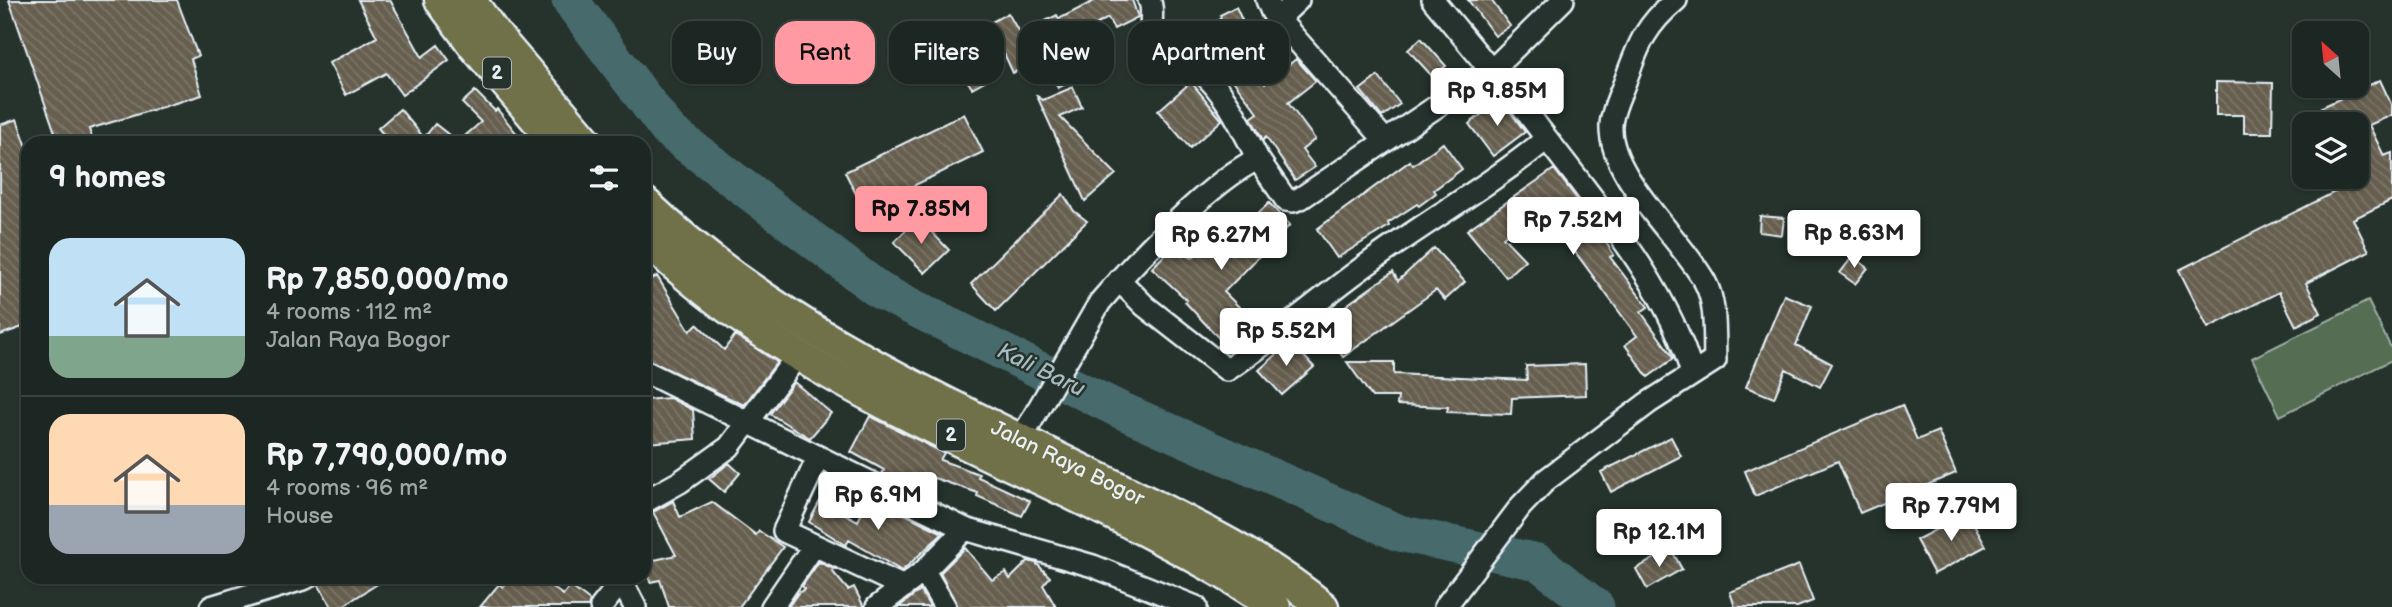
<!DOCTYPE html>
<meta charset="utf-8">
<style>
body{margin:0;font-family:"Balsamiq Sans",sans-serif;background:#29322f;color:#f1f3f6;height:100vh;display:flex;flex-direction:column;font-size:26px;white-space:nowrap}
*{box-sizing:border-box;margin:0}
p{font-size:23px;color:#a0a5a5}
.icon{flex:none;width:38px;height:38px;fill:none;stroke:currentColor;stroke-width:2;stroke-linecap:round;stroke-linejoin:round}
.map{position:relative;flex:1;overflow:hidden}
.side{position:absolute;left:21px;top:136px;width:630px;height:448px;display:flex;flex-direction:column;background:#1c2622;border-radius:21px;box-shadow:0 2px 5px #0004,0 0 0 2px #3a4340}
.side>*{flex:none}
.banner{position:absolute;left:672px;top:21px;width:665px;height:63px;display:flex;gap:14px}
.needle{width:46px;rotate:333deg}
.controls{position:absolute;left:2292px;top:21px;display:grid;gap:14px}
.controls a{display:grid;place-items:center;width:77px;height:77px;border-radius:14px;background:#1c2622;box-shadow:0 2px 5px #0004,0 0 0 2px #3a4340;font-size:35px}
.price{position:absolute;translate:-50% -60px;padding:0 16px;border-radius:7px;background:#fff;color:#222;font-size:23px;line-height:46px;filter:drop-shadow(0 2px 4px #0008)}
.price::after{content:'';position:absolute;left:50%;top:42px;width:21px;height:16px;margin-left:-10px;background:inherit;clip-path:polygon(0 0,100% 0,50% 100%)}
.price.active{background:#ff9aa2;color:#111}
ul{padding:0;list-style:none}
li{display:flex;align-items:center;gap:21px;height:175px;padding:0 28px}
li+li{border-top:2px solid #3a4340}
li span{display:grid;place-items:center;flex:none;width:196px;height:140px;border-radius:21px;color:#555}
li>.icon{margin-inline-start:auto}
span .icon{width:84px;height:84px;fill:#fffc;stroke-width:1}
li b{font-size:30px}
h2{display:flex;justify-content:space-between;align-items:center;height:84px;padding:0 28px;font-size:30px}
.pill{padding:0 24px;border-radius:21px;background:#1c2622;box-shadow:0 2px 5px #0004,0 0 0 2px #3a4340;font-size:24px;line-height:63px}
.pill.active{background:#ff9aa2;color:#111}
.map>svg:first-child{display:block}
</style>
<div class="map">
<svg width="2392" height="607" viewBox="0 0 2392 607">
<defs>
<pattern id="building-back-hatch" width="6" height="6" patternUnits="userSpaceOnUse" patternTransform="scale(1.75)"><rect width="6" height="6" fill="#665f4f"/><path d="M-1 5l2 2M0 0l6 6M5-1l2 2" fill="none" stroke="#7c7669"/></pattern>
</defs>
<rect width="100%" height="100%" fill="#26332d"/>
<filter id="ink" filterUnits="userSpaceOnUse"><feTurbulence type="fractalNoise" baseFrequency=".0143" numOctaves="2"/><feDisplacementMap in="SourceGraphic" scale="14" xChannelSelector="R" yChannelSelector="G"/><feConvolveMatrix kernelMatrix="1 2 1 2 8 2 1 2 1" color-interpolation-filters="sRGB"/></filter>
<g filter="url(#ink)">
<path fill="#546d52" stroke="#9eafa5" stroke-width="2" d="M2368,301L2392,350V360L2280,416L2252,358Z"/>
<g fill="none" stroke-linecap="round" stroke-linejoin="round">
<path stroke="#476b6c" stroke-width="37" d="M570,0L668,130L880,291L1118,409L1399,533L1538,562L1596,607"/>
</g>
<path fill="url(#building-back-hatch)" stroke="#e8f1f8" stroke-width="2" d="M9,0H177L198,56L191,59L202,95L89,129L94,144H59Z
M358,0H390L422,57L438,45L449,60L402,95L386,73L346,95L329,63L377,37Z
M1096,0H1132L1138,17L1114,29L1108,18L1069,39L1072,44L1058,51L1073,80L1058,88L1044,58L1013,73L990,23L1008,13L1020,34L1057,15L1059,19Z
M1468,0H1491L1510,26L1495,36Z
M1236,7L1246,29L1263,21L1275,39L1243,54L1265,83L1296,59L1316,81L1288,103L1315,139L1302,150L1315,167L1295,180L1266,137L1263,140L1251,118L1258,113L1214,56L1208,61L1187,45L1221,18L1220,15Z
M1421,38L1446,66L1433,77L1408,50Z
M977,64L986,80L972,88L961,72Z
M1378,76L1400,104L1382,117L1360,90Z
M2380,80L2392,106V115L2369,125L2384,156L2392,153V200L2353,219L2369,251L2306,283L2321,313L2296,326L2279,292L2208,328L2179,270L2357,181V124H2330L2322,107Z
M1191,82L1222,120L1190,148L1158,111Z
M2216,82L2273,83L2272,133H2244V115H2216Z
M1073,87L1082,107L1060,117L1116,174L1085,201L1037,96L1043,100Z
M475,91L495,111L497,109L525,144H391L378,128L400,109L424,138L435,124L458,142L481,122L462,103Z
M1501,99L1525,132L1493,156L1469,124Z
M964,114L983,152L864,210L845,172Z
M17,119L28,150V325L0,335V125Z
M1443,143L1462,169L1434,190L1436,193L1419,206L1417,204L1388,223L1389,226L1337,258L1317,229L1410,161L1413,165Z
M1554,169L1586,211L1614,255L1610,257L1648,307L1641,312L1671,354L1673,359L1648,377L1625,345L1637,336L1542,207L1503,237L1525,260L1506,277L1467,230Z
M1063,194L1074,211L1087,221L996,311L971,284Z
M1269,203L1290,225L1224,292L1254,322L1228,348L1185,302L1187,300L1152,268L1176,243L1192,258L1228,225L1236,234Z
M1760,216L1784,218L1782,235L1759,232Z
M918,218L949,250L925,273L894,242Z
M1434,248L1465,282L1445,300L1436,290L1343,357L1320,324L1393,272L1398,281Z
M1853,256L1868,268L1855,284L1840,273Z
M657,276L690,331L697,324L724,350L735,335L777,362L744,405L644,358V284Z
M1784,295L1812,306L1796,345L1832,364L1820,387L1786,369L1774,398L1746,387Z
M1291,342L1314,367L1282,395L1259,370Z
M1347,362H1394V374L1527,380L1526,366L1585,364L1586,395L1512,398L1511,414L1447,412L1448,407L1397,405L1398,397H1372Z
M794,382L831,413L810,438L770,414Z
M670,398L693,410L695,439L647,443L644,400Z
M1902,405L1917,440L1938,431L1956,473L1860,513L1838,461L1755,496L1745,471Z
M870,416L944,453L940,460L979,474L978,477L1030,501L1022,516L977,496L978,493L931,477L922,493L882,474L884,470L851,452Z
M1671,437L1681,456L1611,492L1601,472Z
M729,463L740,473L724,492L709,479Z
M870,497L943,533L902,571L849,540L846,545L809,522L820,501L858,521Z
M673,501L680,517L712,502L756,535L759,531L783,547L739,607H669L660,580L650,582L646,562L676,555L653,512Z
M1968,513L1986,546L1934,574L1916,540Z
M965,548L992,580L1006,572L1010,579L1028,561L1036,563L1050,577L1043,585L1056,607H958L940,573Z
M1671,549L1682,569L1647,589L1636,569Z
M819,562L834,569L832,571L848,590L854,587L864,607H788L798,593L805,589L802,586Z
M1799,565L1813,601L1797,607H1735L1730,592Z
M327,578H387L341,607H332L318,584Z
M510,578H539L563,595L570,586L590,601L588,607H480L499,584L503,587Z
M921,591L930,607H899L914,595Z"/>
<g fill="none" stroke-linecap="round" stroke-linejoin="round">
<defs>
<path id="minor" d="M1149,0C1155,10 1148,22 1154,31C1165,51 1182,56 1198,69C1226,92 1242,128 1258,159
M1267,0L1272,12L1384,139
M1433,0L1490,69
M1279,18L1298,0
M1495,67C1556,162 1663,265 1692,374
M1119,280L1145,306L1227,370C1277,337 1320,298 1369,263C1427,221 1490,185 1545,140
M644,371L965,529L1093,566L1196,607
M1014,451L1100,302C1133,263 1214,178 1258,159L1286,200L1293,201L1301,198L1495,67L1563,0
M818,458L784,531L904,587
M644,502L680,482L729,447L798,355
M924,571L945,607
M620,578L635,607
M211,607L306,578
M601,607L621,582
M772,607L813,547
M877,607L924,571L965,529
M1445,607L1521,506L1546,480L1648,403L1715,360C1714,336 1717,304 1705,282C1681,238 1608,176 1611,125C1612,110 1621,93 1626,79C1639,43 1646,25 1676,0"/>
<g id="highway">
<path d="M440,0L474,46L557,144"/>
<path d="M470,0L495,34L589,144"/>
<path id="s1" d="M644,202C776,328 941,400 1103,480C1177,517 1259,553 1323,607"/>
<path d="M644,236C773,368 962,438 1124,520C1176,547 1228,573 1275,607"/>
</g>
</defs>
<use href="#minor" stroke="#e8f1f8" stroke-width="26"/>
<use href="#highway" stroke="#e8f1f8" stroke-width="35"/>
<use href="#minor" stroke="#26332d" stroke-width="21"/>
<use href="#highway" stroke="#70704a" stroke-width="30"/>
</g>
</g>
<g text-anchor="middle" dominant-baseline="central" stroke-width="5" stroke-linejoin="round" paint-order="stroke">
<g fill="#26332d" stroke="#aeb8bb" stroke-width="2">
<rect x="483" y="57.5" width="28" height="31" rx="5"/>
<rect x="937" y="419.5" width="28" height="31" rx="5"/>
</g>
<g font-size="19" font-weight="bold" fill="#e8f1f8">
<text x="497" y="73">2</text>
<text x="951" y="435">2</text>
</g>
<g font-size="21" fill="#e8f1f8" stroke="#26332d">
<text stroke="none"><textPath href="#s1" startOffset="500">Jalan Raya Bogor</textPath></text>
</g>
<g font-size="23" font-style="italic" fill="#a8bbc0" stroke="#26332d">
<text transform="translate(1041 370) rotate(26)">Kali Baru</text>
</g>
</g>
</svg>
<div class="controls">
<a><svg class="needle" viewBox="-14 -14 28 28"><path d="M0-13l5 13h-10z" fill="#e53935"/><path d="M0 13l5-13h-10z" fill="#a0a5a5"/></svg></a>
<a><svg class="icon" aria-label="layers" viewBox="0 0 24 24"><path d="M12 4l9 5-9 5-9-5zM3 14l9 5 9-5"/></svg></a>
</div>
<b class="price" style="left:1497px;top:128px">Rp 9.85M</b>
<b class="price active" style="left:921px;top:246px">Rp 7.85M</b>
<b class="price" style="left:1573px;top:257px">Rp 7.52M</b>
<b class="price" style="left:1854px;top:270px">Rp 8.63M</b>
<b class="price" style="left:1221px;top:272px">Rp 6.27M</b>
<b class="price" style="left:1286px;top:368px">Rp 5.52M</b>
<b class="price" style="left:878px;top:532px">Rp 6.9M</b>
<b class="price" style="left:1951px;top:543px">Rp 7.79M</b>
<b class="price" style="left:1659px;top:569px">Rp 12.1M</b>
<div class="banner">
<a class="pill">Buy</a>
<a class="pill active">Rent</a>
<a class="pill">Filters</a>
<a class="pill">New</a>
<a class="pill">Apartment</a>
</div>
<section class="side">
<h2>9 homes<svg class="icon" aria-label="filters" viewBox="0 0 24 24"><path d="M4 7h16M4 17h16"/><circle cx="9" cy="7" r="2"/><circle cx="15" cy="17" r="2"/></svg></h2>
<ul>
<li><span style="background:linear-gradient(#bfe0f5 70%,#7fa58c 0)"><svg class="icon" aria-label="home" viewBox="0 0 24 24"><path d="M3 11l9-7 9 7M6 9v11h12V9"/></svg></span><div><b>Rp 7,850,000/mo</b><p>4 rooms · 112 m²</p><p>Jalan Raya Bogor</p></div></li>
<li><span style="background:linear-gradient(#ffd9b3 65%,#9aa5b1 0)"><svg class="icon" aria-label="home" viewBox="0 0 24 24"><path d="M3 11l9-7 9 7M6 9v11h12V9"/></svg></span><div><b>Rp 7,790,000/mo</b><p>4 rooms · 96 m²</p><p>House</p></div></li>
</ul>
</section>
</div>
